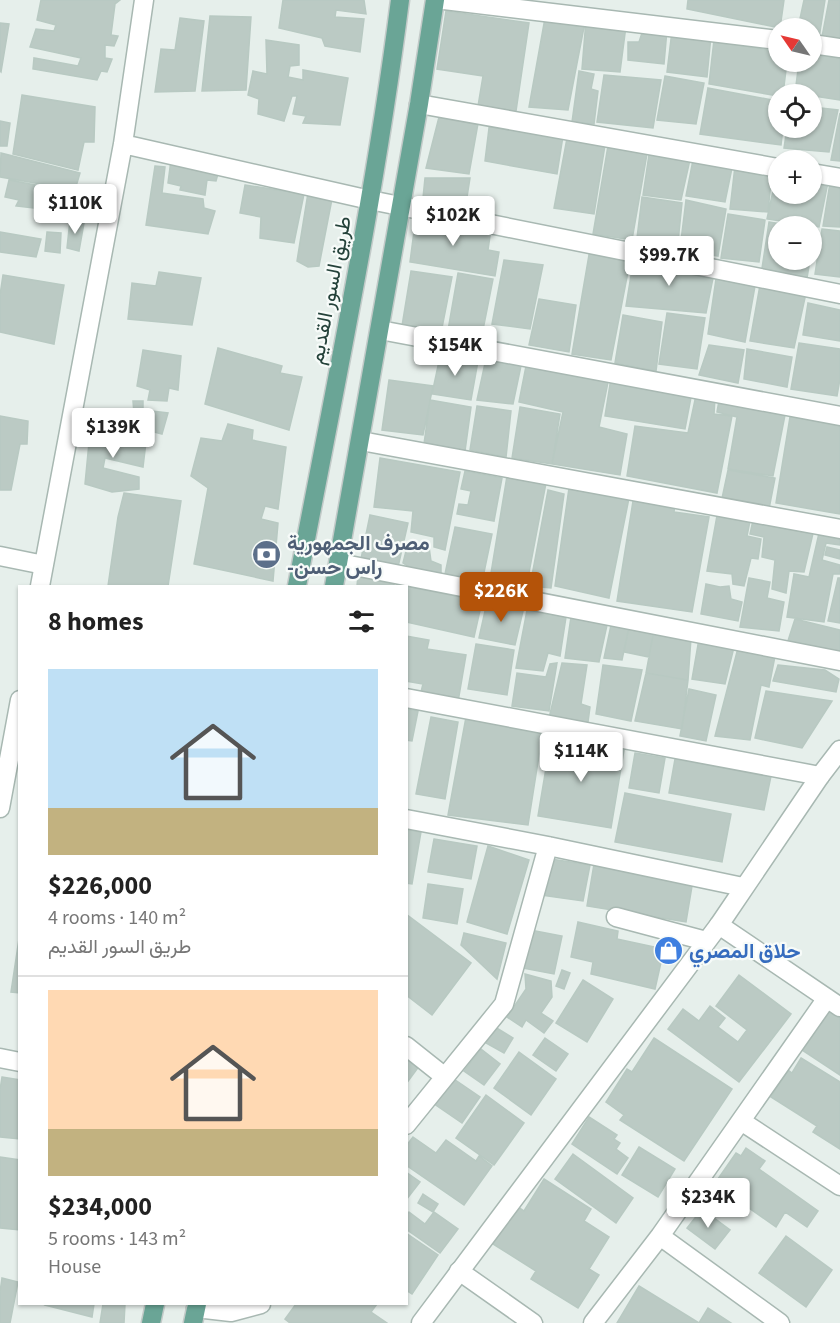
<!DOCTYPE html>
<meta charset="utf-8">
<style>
body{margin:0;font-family:"Source Sans 3",Vazirmatn,sans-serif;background:#f2f2f2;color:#222;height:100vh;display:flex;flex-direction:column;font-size:22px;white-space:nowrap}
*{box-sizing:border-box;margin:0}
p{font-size:20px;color:#767676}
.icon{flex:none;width:33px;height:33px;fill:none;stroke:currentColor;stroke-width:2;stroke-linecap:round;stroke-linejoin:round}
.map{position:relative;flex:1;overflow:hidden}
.side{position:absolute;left:18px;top:585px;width:390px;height:720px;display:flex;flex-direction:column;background:#fff;border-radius:0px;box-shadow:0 2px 4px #0004}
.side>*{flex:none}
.needle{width:39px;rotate:304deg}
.controls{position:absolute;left:768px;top:18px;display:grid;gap:12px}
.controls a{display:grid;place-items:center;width:54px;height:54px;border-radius:50%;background:#fff;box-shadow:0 2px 4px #0004;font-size:30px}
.price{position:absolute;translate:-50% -51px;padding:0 14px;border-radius:6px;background:#fff;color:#222;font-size:20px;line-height:39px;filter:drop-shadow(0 2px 3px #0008)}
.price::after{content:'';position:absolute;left:50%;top:36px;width:18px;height:14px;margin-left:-9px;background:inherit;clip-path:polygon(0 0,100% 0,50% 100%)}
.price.active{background:#b45309;color:#fff}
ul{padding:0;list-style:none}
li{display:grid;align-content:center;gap:12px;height:318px;padding:0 30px}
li+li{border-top:2px solid #e0e0e0}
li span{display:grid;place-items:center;height:186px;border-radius:0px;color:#555}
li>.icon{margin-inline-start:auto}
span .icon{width:108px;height:108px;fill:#fffc;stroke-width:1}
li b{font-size:26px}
h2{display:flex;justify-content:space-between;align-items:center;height:72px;padding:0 30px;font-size:26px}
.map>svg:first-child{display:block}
</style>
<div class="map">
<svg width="840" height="1323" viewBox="0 0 840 1323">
<rect width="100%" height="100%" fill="#e6efeb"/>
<path fill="#bbcac4" stroke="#b8c9c2" stroke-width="1.5" d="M41,0H120L115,4L111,35L118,36L114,46L105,45V58L112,59L107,72L101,71L97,80L33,69L34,58L78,66L81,58L30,47L36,29L54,31L56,25L37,20Z
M283,0H364L366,14L336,10L335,17L364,19L360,52L325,46L322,38L279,28Z
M688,0H784L780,28L687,9Z
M804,0H825L819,38L812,37V28H798Z
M829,0H840V41L822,37Z
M446,11L529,23L516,111L478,106L483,76L437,69Z
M210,16L251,17L246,90L202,91Z
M180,18L204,21L195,91L155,92L161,49L175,50Z
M545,18L585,22L568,110L529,107Z
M586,20L626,26L620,72L582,69Z
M0,23L9,24L1,72L0,71Z
M644,27L667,30L664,64L628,60V42H639Z
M672,31L711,36L707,77L667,72Z
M266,40L299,45V65L290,66L288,77L303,80V70L348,78L340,125L303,123L306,116L293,114L297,96H292L284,121L258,114L259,99L248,95L253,71L267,74Z
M714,40L778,52V62H787L783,94L778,96L709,84Z
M812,52L840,56V100L795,93L799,62H812Z
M579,71L594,74L591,89L598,91L594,124L572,122Z
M604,75L661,80L653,128L597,122Z
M665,76L704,83L696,124L657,120Z
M708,88L778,101V128H783L781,145L700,134Z
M22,95L95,107L94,142H84L78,170L13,154Z
M812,107L838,110L829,152L784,148L787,128H812Z
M440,113L479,118L469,174L426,168Z
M840,113V161L831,160Z
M490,120L563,136L557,174L485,161Z
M0,121L10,123L7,146H0Z
M567,138L605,145L594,214L554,208Z
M609,140L648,148L632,240L593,234Z
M650,148L691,155L681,200L643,195Z
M1,153L80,173L75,190L0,177Z
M694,155L733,163L725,202L686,196Z
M171,160L219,170L216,181L207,180L205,195L180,190L181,186L168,183Z
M155,166L165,167L162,193L203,199L204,208L215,211L208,234L146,225Z
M735,166L772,171L768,212L730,209Z
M777,172H778V194H812V179L828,182L819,227L767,219Z
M831,177L840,179V227L823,226Z
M425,178H470L464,216L422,208Z
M9,180L52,188L48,196L68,199L67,212L16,206L19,200L5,197Z
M245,185L304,194L294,243L260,238L261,217L240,213Z
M308,193L332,199L319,266L308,267L297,261Z
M642,197L682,203L677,252L636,246Z
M686,200L726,209L718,256L680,249Z
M728,214L765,220L759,262L721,258Z
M416,216L491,229L488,250L499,252L495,276L410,262Z
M70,220L84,223L79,251L67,248Z
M769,222L794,226H778V260H810L806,284L761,275Z
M822,229L840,231V277L815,274Z
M0,232L41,239L36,257L0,252Z
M47,232L61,233L60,253L45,251Z
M590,249L631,256L611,360L572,354Z
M634,257L714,273L706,313L626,306Z
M504,260L543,265L530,329L492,324Z
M411,271L452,277L441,333L402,326Z
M159,272L201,278L192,325L128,319L132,283L156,286Z
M458,273L493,279L482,335L448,330Z
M3,275L64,285L54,344L0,332V295Z
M716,279L755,286L745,342L708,334Z
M760,285L806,293L794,348L750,341Z
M539,299L576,305L569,352L529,345Z
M808,303L840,310V341L803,335Z
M667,313L705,318L697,369L659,364Z
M623,315L662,322L656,371L615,363Z
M799,343L840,349V379L837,396L791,389Z
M709,345L744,350L738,383L699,375Z
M218,348L282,366L280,373L302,377L289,430L205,404Z
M747,349L792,357L787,387L744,379Z
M143,350L181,356L178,390L169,388L167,401L148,400L150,390L137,386Z
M441,352L478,361L471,400L432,394Z
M487,354L522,361L513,404L477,400Z
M527,361L609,377L599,427L627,434L620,475L552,464L563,412L519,402Z
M611,378L692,392L685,429L605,416Z
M389,380L433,386L423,435L382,430Z
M696,395L715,398L714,414L732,416L717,493L627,476L635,426L688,433Z
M720,395L737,405L785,415L773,476L728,469L737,417L717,412Z
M430,400L471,407L465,451L424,444Z
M133,401H143V410L168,413L162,434L135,427Z
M477,406L511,411L506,457L470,450Z
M520,407L560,414L552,464L512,458Z
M791,411L840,421V514L776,503Z
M0,416L28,421L27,444H20L11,490H0Z
M91,422L146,442L143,467L105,458L103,468L139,477V489L112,492L85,484Z
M228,424L253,430L252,440L286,447L278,509L265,506L261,519L278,523L273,581L194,564L208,488L191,476L201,438L222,441Z
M380,458L460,472L445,550L434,547V537L411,532L413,511L374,507Z
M728,470L775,478L769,509L721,503Z
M465,471L502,478L494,521L457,514L459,504L468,505L471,491L461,489Z
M507,476L546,483L528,578L491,573Z
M569,488L629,498L609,598L555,586Z
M548,490L564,494L551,588L530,586Z
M124,493L181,501L168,586H108L118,517Z
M634,495L675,503L674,512L709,517L692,612L617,601Z
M718,510L751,516L747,536L761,539L758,559L751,558L744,586L733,584L732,574L707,571Z
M370,515L408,523L398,567L361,559Z
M754,516L814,529L804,572L789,571L786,593L772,589L775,560L762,557L764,537L750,534Z
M455,527L492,534L482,582L445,574Z
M819,533L840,537V545L826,543L822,560L840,565V574H833L824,622L787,617L794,574L809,577Z
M408,543L429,547L431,561L441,565V574H420L403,563Z
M827,547L840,550V559L825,555Z
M358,575L394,580V586H357Z
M749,578L770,582L767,598L784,602L779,631L740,627Z
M838,578H840V623L828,621Z
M402,581L483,597L474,637L406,622V586H401Z
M706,584L720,587L729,586L731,599L742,602L738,621L701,614Z
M487,602L524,607L515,645L479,638Z
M527,610L566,617L560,656L548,653L543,671L516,668Z
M571,617L607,625L599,662L565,658Z
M795,619L840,630V659L826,655L825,648L786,647Z
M611,625L629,627L622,660L604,658Z
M629,627L654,630L649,657L624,652Z
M654,630L691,638L688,680L646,673Z
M406,636L429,640L427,649L466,655L458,702L420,696L423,684L406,681Z
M699,639L734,647L725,684L692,679Z
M476,644L514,650L507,695L468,689Z
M738,648L775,656L769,687L761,685L750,740L715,736Z
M557,663L549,711L512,706L517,673L546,677L550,664Z
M562,663L587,665L581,704L590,707L588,722L549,718Z
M603,665L642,670L631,721L596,714Z
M778,665L825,670L839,679L836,692L773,681Z
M646,673L688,680L682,729L635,721Z
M689,689L716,695L706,741L680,736Z
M766,691L832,701L802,748L755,738Z
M406,709L418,711L412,741L406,740Z
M431,717L458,722L445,799L416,794Z
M466,717L543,730L528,825L448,815Z
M551,738L624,750L611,828L538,816Z
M635,753L665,758L659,793L629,788Z
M675,759L771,776L764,810L669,793Z
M625,793L731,814L722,862L615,842Z
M406,830L421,832L412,884L406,883Z
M434,839L477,846L471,879L428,872Z
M488,846L529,860L507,934L467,922Z
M551,859L590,865L583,901L540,895Z
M594,864L693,880L686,922L587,906Z
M428,884L463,889L457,924L423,918Z
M406,914L471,963L432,1015L406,995Z
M578,922L618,931L617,939L664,949L655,989L591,974L593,962L571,957Z
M525,929L562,936L554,974L517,967Z
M20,932V993L11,992Z
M464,933L506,943L497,979L461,945Z
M562,970L570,973L564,989L556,986Z
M525,974L551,981L552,997L541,1013L553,1021L544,1033L526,1020L522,1027L507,1017L526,989Z
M739,975L791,1014L739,1082L668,1029L683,1009L699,1021L710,1006L725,1018L718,1027L738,1042L747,1030L716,1006Z
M583,980L613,999L587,1042L556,1023Z
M828,1003L840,1011V1075L799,1048Z
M495,1027L513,1038L504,1053L486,1043Z
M545,1038L568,1054L556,1071L533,1055Z
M654,1038L732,1089L684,1161L620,1120L624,1115L606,1102L627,1069L632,1072Z
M481,1049L500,1064L484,1085L464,1071Z
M519,1052L556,1079L531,1115L494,1088Z
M406,1055L420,1065L406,1084Z
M801,1058L840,1082V1149L813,1132L817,1126L771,1097L788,1070L792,1073Z
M448,1075L480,1097L462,1123L430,1101Z
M2,1077L20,1080V1139L0,1137V1090Z
M486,1095L524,1123L494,1165L456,1138Z
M589,1117L617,1135L614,1139L620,1143L616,1149L628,1158L617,1174L572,1144Z
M413,1137L436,1153L446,1140L476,1161L479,1156L492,1166L464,1205L406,1165V1146Z
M639,1147L675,1169L658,1197L622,1175Z
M746,1148L765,1161L759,1169L818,1211L807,1227L785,1212L776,1227L742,1203L745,1199L738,1193L733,1199L713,1186L736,1153L741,1156Z
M573,1154L633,1198L616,1223L555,1179Z
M0,1157L20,1160V1230L0,1228Z
M406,1172L420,1182L406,1200Z
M544,1179L591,1209L584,1221L609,1237L589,1269L599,1275L578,1308L531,1279L536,1271L493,1244L517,1206L524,1211Z
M423,1194L438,1204L433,1212L418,1203Z
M702,1209L730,1230L715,1249L687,1228Z
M409,1212L425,1224L434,1212L458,1229L440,1253L406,1229V1216Z
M406,1233L438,1255L412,1294L406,1290Z
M786,1236L832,1270L806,1307L759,1273Z
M2,1278L18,1282L10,1323H0V1292Z
M639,1286L699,1323L708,1308L731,1323H617Z
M46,1304H94L92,1317L45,1305Z
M103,1304H125L124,1323H100Z
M296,1304H377L371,1312L387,1323H290L285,1319Z"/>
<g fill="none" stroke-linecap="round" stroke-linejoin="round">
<defs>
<path id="minor" d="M444,0L778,40
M812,44L840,48
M419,104L778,168
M123,144L370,200L840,294
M812,173L840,178
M380,330L840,416
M361,441L840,529
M0,556L44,565
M339,563L840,661
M40,586L123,144L144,0
M406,698L820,776
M0,808L20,700
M406,819L548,846L743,887
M616,917L706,941
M719,925L840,1007
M406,1046L445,1077
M0,1058L20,1062
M741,1121L840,1186
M406,1125L504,1004L548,846
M660,1236L780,1323
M459,1271L533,1323
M196,1308L231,1312L261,1304
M593,1323L660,1236L827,998"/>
<path id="tertiary" d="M421,1323L719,925L820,776L840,750"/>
<path id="primary" d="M297,586C334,392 375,197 400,0
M334,586L419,104L435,0
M151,1323L155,1304
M193,1323L197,1304"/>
</defs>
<use href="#minor" stroke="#a8b8b2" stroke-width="21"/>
<use href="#tertiary" stroke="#a8b8b2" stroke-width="21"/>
<use href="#primary" stroke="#c2cac8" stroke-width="21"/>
<use href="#minor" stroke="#fff" stroke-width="18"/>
<use href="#tertiary" stroke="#fff" stroke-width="18"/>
<use href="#primary" stroke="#6aa596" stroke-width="18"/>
</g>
<defs>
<symbol id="bank-disc" viewBox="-11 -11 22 22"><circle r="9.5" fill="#5c6f8a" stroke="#f7fbf9"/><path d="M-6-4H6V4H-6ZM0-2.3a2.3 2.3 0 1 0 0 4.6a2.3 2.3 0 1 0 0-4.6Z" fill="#fff"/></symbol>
<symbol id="shop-disc" viewBox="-11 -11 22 22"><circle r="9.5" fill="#3f7fe0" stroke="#f7fbf9"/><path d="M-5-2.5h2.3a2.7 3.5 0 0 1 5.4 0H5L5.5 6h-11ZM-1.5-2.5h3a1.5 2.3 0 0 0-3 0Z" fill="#fff"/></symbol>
</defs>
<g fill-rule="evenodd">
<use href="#bank-disc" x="250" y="538" width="33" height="33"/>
<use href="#shop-disc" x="652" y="934" width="33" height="33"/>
</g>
<g text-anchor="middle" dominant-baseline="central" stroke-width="4.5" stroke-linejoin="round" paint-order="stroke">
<g font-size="21" fill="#24423a" stroke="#f7fbf9">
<text transform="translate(330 290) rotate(-79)">طريق السور القديم</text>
</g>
<g font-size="21" font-weight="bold" fill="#4e5e75" stroke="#f7fbf9" text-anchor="start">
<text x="287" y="543">مصرف الجمهورية<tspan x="287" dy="24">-راس حسن</tspan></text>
</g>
<g font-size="21" font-weight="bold" fill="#366cbe" stroke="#f7fbf9" text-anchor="start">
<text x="689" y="951">حلاق المصري</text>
</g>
</g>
</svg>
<div class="controls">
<a><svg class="needle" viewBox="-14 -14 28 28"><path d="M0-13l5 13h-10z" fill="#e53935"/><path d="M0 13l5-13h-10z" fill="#767676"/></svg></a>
<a><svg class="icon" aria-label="locate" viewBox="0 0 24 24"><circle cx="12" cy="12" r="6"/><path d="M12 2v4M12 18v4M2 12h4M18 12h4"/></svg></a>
<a>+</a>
<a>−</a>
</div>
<b class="price" style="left:75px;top:235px">$110K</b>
<b class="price" style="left:453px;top:247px">$102K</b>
<b class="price" style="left:669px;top:287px">$99.7K</b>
<b class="price" style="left:455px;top:377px">$154K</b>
<b class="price" style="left:113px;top:459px">$139K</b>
<b class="price active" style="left:501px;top:623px">$226K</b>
<b class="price" style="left:581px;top:783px">$114K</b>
<b class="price" style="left:708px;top:1229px">$234K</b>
<section class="side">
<h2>8 homes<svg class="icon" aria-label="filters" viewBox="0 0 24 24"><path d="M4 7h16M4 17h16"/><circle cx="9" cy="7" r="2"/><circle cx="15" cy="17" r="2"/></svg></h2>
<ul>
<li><span style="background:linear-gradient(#bfe0f5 75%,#c2b280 0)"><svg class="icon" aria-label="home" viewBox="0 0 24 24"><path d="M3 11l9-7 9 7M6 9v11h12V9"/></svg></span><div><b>$226,000</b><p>4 rooms · 140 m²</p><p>طريق السور القديم</p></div></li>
<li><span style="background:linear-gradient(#ffd9b3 75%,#c2b280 0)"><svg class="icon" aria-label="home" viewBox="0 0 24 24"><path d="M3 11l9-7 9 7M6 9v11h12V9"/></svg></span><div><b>$234,000</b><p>5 rooms · 143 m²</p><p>House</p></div></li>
</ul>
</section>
</div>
